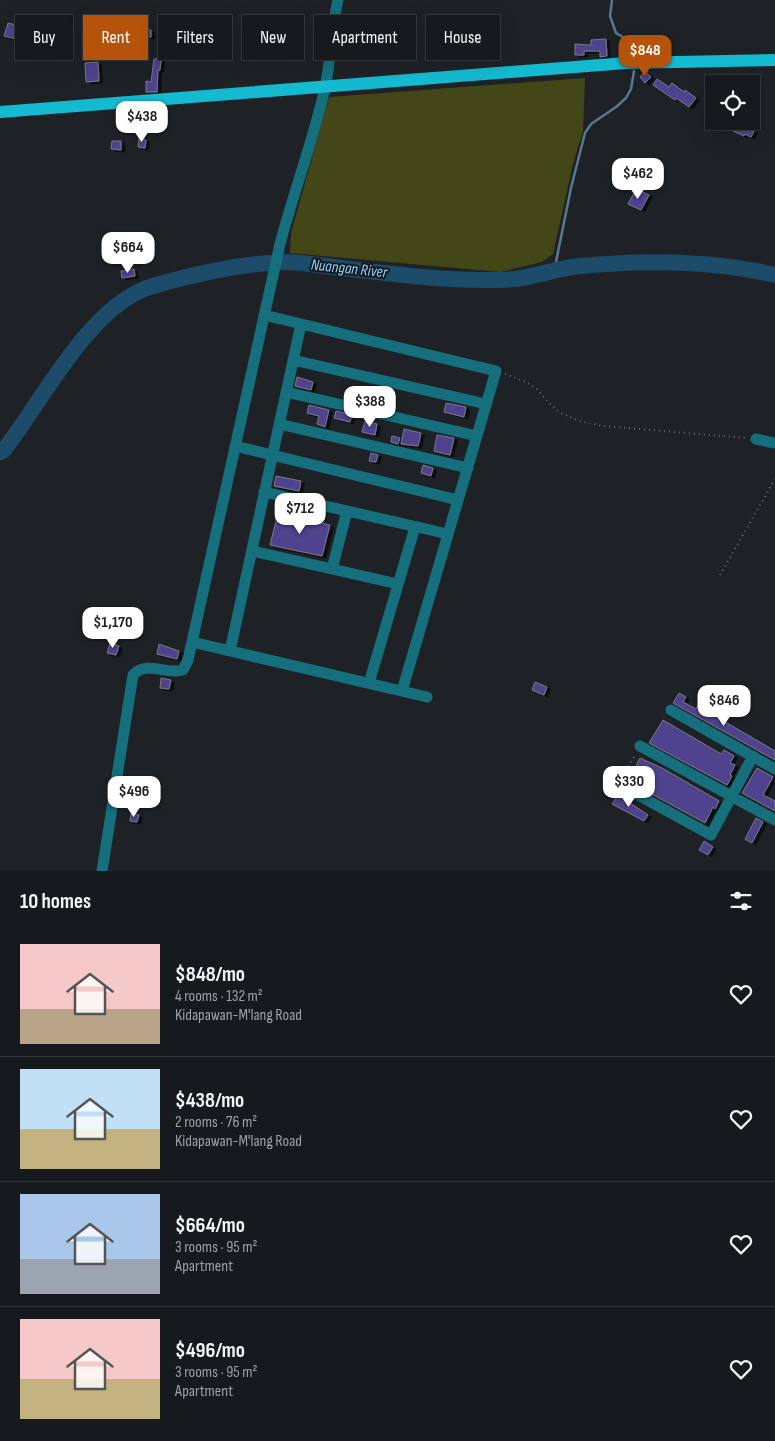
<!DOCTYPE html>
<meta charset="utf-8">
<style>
body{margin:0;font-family:"Sofia Sans Condensed",sans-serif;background:#1f2325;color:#f1f3f6;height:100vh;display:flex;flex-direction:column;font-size:19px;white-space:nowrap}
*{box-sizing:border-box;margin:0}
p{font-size:16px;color:#9ea1a3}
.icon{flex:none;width:28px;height:28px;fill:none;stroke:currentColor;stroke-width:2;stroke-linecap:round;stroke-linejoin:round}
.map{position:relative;height:871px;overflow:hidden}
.details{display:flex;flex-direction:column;background:#161a1c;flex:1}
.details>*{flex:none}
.top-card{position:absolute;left:15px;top:15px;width:500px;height:45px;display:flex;gap:10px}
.fabs{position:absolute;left:705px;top:75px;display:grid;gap:10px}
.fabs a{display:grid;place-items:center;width:55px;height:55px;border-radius:0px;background:#161a1c;box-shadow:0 5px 20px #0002,0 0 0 1px #35383b;font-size:25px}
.price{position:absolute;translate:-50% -42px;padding:0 11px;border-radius:10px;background:#fff;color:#222;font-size:16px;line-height:32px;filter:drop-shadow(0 1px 2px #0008)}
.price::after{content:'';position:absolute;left:50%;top:30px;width:15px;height:11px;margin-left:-8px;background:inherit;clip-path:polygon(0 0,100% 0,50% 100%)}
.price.on{background:#b45309;color:#fff}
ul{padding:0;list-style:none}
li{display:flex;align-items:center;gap:15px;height:125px;padding:0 20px}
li+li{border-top:1px solid #35383b}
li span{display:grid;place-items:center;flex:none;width:140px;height:100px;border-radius:0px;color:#555}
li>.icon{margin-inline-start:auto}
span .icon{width:60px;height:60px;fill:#fffc;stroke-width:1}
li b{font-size:21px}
h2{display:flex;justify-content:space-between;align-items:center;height:60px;padding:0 20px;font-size:21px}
.pill{padding:0 18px;border-radius:0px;background:#161a1c;box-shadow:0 5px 20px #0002,0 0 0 1px #35383b;font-size:18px;line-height:45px}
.pill.on{background:#b45309;color:#fff}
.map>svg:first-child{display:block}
</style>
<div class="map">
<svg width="775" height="871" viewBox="0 0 775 871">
<defs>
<filter id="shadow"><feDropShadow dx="3.5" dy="2" stdDeviation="0" flood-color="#0009"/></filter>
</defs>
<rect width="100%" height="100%" fill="#1e2226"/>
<path fill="#434717" d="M585,78L583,131L573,164L553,254L542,262L500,272L290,253L291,233L329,97Z"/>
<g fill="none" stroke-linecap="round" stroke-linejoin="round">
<path stroke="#57788f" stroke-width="2.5" d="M612,0L610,16L616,33L631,42L634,53
M551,270L556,262L571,188L585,133L591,124L616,107L626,98L631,89L634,71"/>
<path stroke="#1d4b6a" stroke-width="16" d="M0,452L4,450C42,401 85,315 142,290C150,286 159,285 167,282C204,272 246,263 285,262C303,262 322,266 341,268C387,273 434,280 481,280C493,280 505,280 516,279C537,276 556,269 579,266C642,260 713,260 775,275"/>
</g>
<path fill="#50438f" stroke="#7a7a81" filter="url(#shadow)" d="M8,23L25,27L26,23L37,25L34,43L4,36Z
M139,30H151V37L138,36Z
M61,32L68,34L64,47L58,45Z
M606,39L607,56L600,57V51H584V55H575V44L591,45V40Z
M154,59H161L160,70H158L157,92H146V81L151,82Z
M98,62L99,81L86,82L85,63Z
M645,71L651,77L645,83L640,77Z
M657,79L669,87L672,83L684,92L685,90L696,98L689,107L676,98L675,100L653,85Z
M738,121H754L751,127L755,129L751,137L745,134L744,136L733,131Z
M139,138L146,140L145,148L138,147Z
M112,141H121V150L111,149Z
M636,189L649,195L641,210L628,204Z
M134,269L135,276L122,278L121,271Z
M297,377L313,382L311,390L295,386Z
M446,403L466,407L464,417L444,412Z
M309,405L329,410L325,427L317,424L319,416L307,413Z
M336,411L352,415L350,422L334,418Z
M365,421L377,424L375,435L362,432Z
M404,429L421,433L418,446L401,444Z
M437,435L454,438L450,455L434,451Z
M392,436L400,438L398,444L391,442Z
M371,453L378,455L376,462L369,461Z
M423,465L433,468L431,476L421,473Z
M276,476L301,481L299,491L274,486Z
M278,513L330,525L322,556L270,545Z
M110,643L119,646L116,655L107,653Z
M159,644L179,651L177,659L157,654Z
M161,678L171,680L169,689L160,688Z
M535,682L547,687L544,695L532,690Z
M679,693L686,697L683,702L696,709L698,705L714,714L713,715L775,751V760L673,703Z
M663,720L721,754L724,750L734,756L730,763L735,765L730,775L732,776L727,785L649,743Z
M640,758L662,768L719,801L715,809L713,807L705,823L626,780L630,771L632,773Z
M757,768L773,777L763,795L775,801V811L742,793Z
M618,795L648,815L644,821L612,804Z
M131,814L139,815L137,822L130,821Z
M756,818L763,822L752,843L745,839Z
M704,841L713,847L708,855L699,850Z"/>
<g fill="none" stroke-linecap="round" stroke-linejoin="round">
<path stroke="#6a6e72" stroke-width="2" stroke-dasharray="1 4" stroke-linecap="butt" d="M505,374L526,382L538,390L546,400L559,412L579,421L603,426L747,438
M720,575L775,479
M623,775L636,754"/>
<path stroke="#156f7d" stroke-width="11" d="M264,315L496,371L402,691
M293,360L486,404
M286,392L477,436
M279,424L468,468
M756,439L775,443
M235,446L458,500
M264,492L448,534
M252,551L398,584
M332,569L347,511
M192,642L427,697
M230,651L301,324
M369,683L415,527
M671,710L775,769
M640,746L775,820
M618,784L711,835L753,756
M102,871L133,675C146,660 166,675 183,670L188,660L280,244C294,191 313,141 325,88C331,59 331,29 338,0"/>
<path stroke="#14bad0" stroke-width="12" d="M0,112L626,63L775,60"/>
</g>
<g text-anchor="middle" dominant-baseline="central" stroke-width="4" stroke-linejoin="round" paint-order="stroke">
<g font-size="16" font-style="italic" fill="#92cffd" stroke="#14191d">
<text transform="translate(349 269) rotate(6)">Nuangan River</text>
</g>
</g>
</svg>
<div class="fabs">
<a><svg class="icon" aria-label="locate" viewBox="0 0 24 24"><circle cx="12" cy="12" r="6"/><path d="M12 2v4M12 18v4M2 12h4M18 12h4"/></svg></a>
</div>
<b class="price on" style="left:645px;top:77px">$848</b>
<b class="price" style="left:142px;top:143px">$438</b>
<b class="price" style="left:638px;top:200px">$462</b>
<b class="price" style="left:128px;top:274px">$664</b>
<b class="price" style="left:370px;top:428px">$388</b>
<b class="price" style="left:300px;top:535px">$712</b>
<b class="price" style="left:113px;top:649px">$1,170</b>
<b class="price" style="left:724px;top:727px">$846</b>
<b class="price" style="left:629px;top:808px">$330</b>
<b class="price" style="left:134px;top:818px">$496</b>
<div class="top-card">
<a class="pill">Buy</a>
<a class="pill on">Rent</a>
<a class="pill">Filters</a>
<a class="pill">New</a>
<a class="pill">Apartment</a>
<a class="pill">House</a>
</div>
</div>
<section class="details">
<h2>10 homes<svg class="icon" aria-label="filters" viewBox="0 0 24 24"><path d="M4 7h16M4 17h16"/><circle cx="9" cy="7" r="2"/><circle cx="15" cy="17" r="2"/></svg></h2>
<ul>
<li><span style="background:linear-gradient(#f6c9c9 65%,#b9a48a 0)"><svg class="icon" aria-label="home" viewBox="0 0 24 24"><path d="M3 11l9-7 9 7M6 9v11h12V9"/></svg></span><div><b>$848/mo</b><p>4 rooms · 132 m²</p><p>Kidapawan-M'lang Road</p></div><svg class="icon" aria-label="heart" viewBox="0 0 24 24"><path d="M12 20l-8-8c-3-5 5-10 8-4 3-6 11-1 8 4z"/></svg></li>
<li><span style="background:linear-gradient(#bfe0f5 60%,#c2b280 0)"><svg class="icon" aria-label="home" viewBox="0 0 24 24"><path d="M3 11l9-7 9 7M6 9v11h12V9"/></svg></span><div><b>$438/mo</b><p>2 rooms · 76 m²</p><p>Kidapawan-M'lang Road</p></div><svg class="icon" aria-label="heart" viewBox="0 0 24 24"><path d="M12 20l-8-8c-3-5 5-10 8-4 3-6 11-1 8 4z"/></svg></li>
<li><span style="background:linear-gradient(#a9c7e8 65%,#9aa5b1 0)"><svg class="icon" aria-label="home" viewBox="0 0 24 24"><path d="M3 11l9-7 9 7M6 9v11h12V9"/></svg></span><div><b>$664/mo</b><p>3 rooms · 95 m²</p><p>Apartment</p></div><svg class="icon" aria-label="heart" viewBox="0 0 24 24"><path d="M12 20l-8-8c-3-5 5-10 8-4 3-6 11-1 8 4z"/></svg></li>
<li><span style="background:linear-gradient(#f6c9c9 60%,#c2b280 0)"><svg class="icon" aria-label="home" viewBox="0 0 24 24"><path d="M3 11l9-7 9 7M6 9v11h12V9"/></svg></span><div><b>$496/mo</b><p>3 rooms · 95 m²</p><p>Apartment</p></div><svg class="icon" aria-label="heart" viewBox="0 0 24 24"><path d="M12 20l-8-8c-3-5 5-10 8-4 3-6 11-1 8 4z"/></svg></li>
</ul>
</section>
